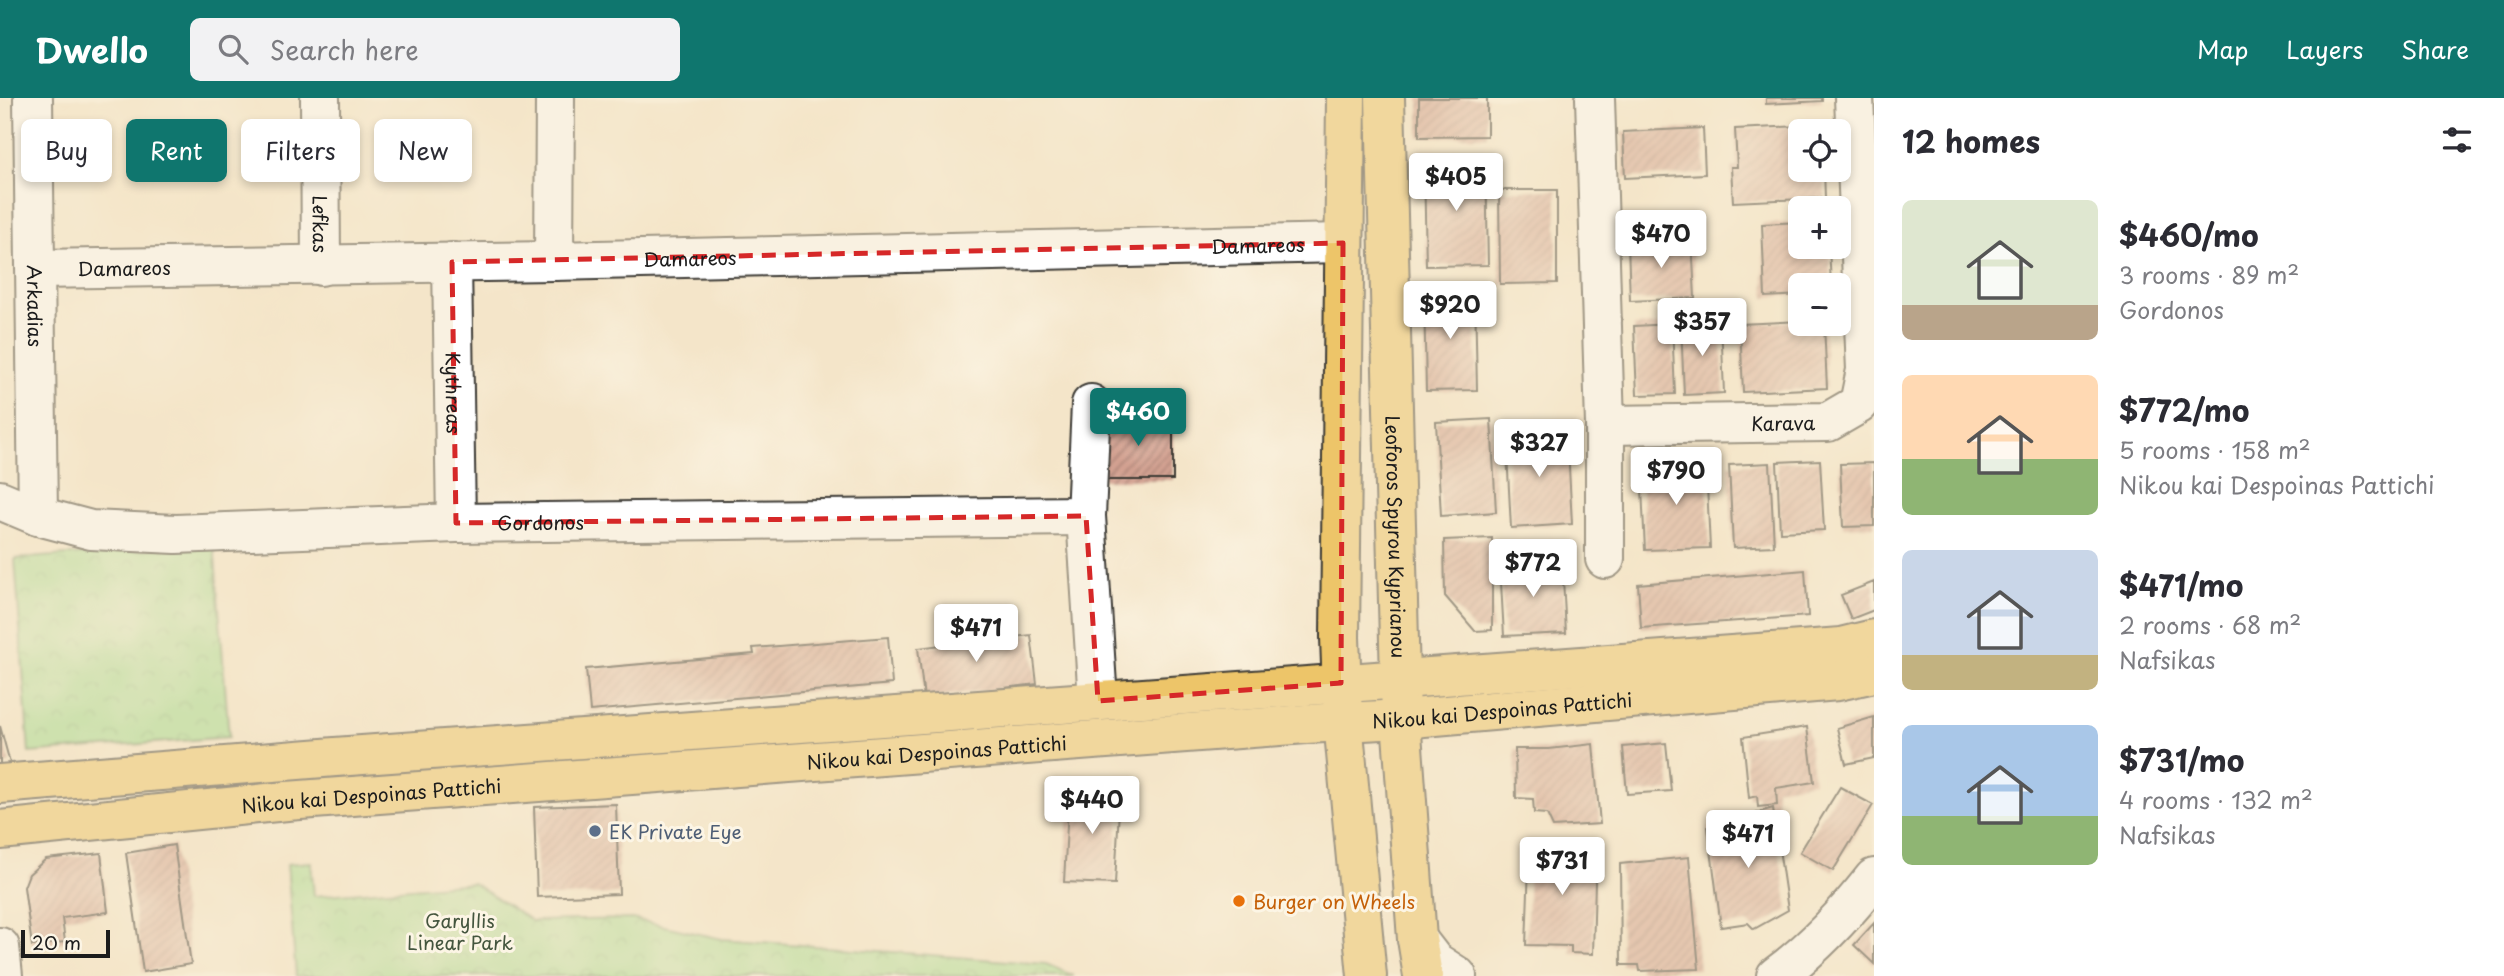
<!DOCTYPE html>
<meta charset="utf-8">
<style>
body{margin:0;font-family:"Playpen Sans",sans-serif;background:#f2f2f3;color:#2b2b33;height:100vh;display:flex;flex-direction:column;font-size:26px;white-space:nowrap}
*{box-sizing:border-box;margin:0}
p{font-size:23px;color:#7c7c81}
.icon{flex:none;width:38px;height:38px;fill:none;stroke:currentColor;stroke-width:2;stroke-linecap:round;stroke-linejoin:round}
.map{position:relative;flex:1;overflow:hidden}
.sheet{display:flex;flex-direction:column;background:#fff;width:630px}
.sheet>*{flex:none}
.banner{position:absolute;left:21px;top:21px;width:665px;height:63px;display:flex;gap:14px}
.fabs{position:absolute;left:1788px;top:21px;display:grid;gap:14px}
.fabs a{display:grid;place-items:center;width:63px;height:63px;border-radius:10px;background:#fff;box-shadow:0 4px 10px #0003;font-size:35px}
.scale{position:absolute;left:21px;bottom:18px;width:89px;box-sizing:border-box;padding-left:7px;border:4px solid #1c1c1c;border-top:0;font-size:19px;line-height:24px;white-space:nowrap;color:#1c1c1c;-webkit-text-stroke:5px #fcf5e5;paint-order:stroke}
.price{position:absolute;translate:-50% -60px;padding:0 16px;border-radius:7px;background:#fff;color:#222;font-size:23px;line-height:46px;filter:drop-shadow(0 2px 4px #0008)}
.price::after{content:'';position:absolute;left:50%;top:42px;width:21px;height:16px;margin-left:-10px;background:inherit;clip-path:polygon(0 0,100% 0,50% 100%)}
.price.selected{background:#0f766e;color:#fff}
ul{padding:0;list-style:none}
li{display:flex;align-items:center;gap:21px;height:175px;padding:0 28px}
li span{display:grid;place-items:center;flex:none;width:196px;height:140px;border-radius:10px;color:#555}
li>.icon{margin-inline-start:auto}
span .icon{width:84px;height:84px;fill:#fffc;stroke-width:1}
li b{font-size:30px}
h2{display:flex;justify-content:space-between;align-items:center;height:84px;padding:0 28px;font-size:30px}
.tag{padding:0 24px;border-radius:10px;background:#fff;box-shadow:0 4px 10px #0003;font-size:24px;line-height:63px}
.tag.selected{background:#0f766e;color:#fff}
header{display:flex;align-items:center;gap:42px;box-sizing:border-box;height:98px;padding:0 35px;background:#0f766e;color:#fff}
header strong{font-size:33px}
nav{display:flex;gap:38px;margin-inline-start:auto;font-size:24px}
.search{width:490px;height:63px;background:#f2f2f3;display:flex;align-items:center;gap:18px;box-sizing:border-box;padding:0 24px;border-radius:10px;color:#7c7c81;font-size:26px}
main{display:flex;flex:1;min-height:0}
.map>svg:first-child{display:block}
</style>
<header>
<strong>Dwello</strong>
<div class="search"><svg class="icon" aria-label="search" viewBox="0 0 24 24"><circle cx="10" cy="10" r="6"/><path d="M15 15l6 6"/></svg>Search here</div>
<nav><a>Map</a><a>Layers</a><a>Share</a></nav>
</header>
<main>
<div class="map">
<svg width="1874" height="878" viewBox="0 0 1874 878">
<defs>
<pattern id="park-crowns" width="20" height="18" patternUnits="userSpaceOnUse" patternTransform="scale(1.75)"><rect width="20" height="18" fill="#a0db8f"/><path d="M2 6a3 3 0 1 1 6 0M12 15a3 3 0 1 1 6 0" fill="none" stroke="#89bb7b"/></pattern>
<pattern id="building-hatch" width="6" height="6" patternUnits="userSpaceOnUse" patternTransform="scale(1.75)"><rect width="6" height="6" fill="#d3a191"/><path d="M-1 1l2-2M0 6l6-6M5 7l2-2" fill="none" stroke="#aa8276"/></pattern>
</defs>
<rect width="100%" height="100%" fill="#fcf5e5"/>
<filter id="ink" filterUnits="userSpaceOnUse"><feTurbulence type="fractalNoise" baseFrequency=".0143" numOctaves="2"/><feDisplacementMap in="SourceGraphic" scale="14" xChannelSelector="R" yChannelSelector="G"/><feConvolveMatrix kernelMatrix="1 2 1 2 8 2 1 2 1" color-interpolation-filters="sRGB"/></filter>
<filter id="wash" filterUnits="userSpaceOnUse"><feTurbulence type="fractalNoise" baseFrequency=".00686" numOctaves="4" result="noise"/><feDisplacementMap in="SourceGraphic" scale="28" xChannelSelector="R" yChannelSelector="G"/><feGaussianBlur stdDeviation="1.57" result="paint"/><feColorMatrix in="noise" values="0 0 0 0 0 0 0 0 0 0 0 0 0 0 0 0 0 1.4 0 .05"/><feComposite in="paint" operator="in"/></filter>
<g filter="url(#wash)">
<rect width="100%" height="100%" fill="#f4e5c9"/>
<path fill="url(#park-crowns)" stroke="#5e7c56" stroke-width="2" d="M214,446L229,639L29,655L15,461Z
M311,764L314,798L473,785L532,823L633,821L722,841L1046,866L1074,878H296L287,766Z"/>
<g id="blocks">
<path fill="url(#building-hatch)" d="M1419,0H1487V38L1419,39Z
M1766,0H1822V3L1766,6Z
M1822,27V33H1801V72H1824L1825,100L1733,104L1731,69H1737L1735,31Z
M1703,30L1705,76L1625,80L1623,34Z
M1486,62L1488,167L1426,168L1424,63Z
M1499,92H1557V185L1500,186Z
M1801,124V149H1829L1831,187H1801V197L1765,199L1762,126Z
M1692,141L1695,200L1630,203L1628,144Z
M1475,194L1477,292L1426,293L1424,195Z
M1721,223L1724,295L1684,297L1681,225Z
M1801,223V226H1824L1827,290L1743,294L1740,226Z
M1672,226L1675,296L1637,297L1634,228Z
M1104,318H1173V382H1103Z
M1491,321L1496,414L1441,418L1436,324Z
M1567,332L1572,426L1511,430L1506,335Z
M1820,362L1824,432L1780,434L1777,364Z
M1770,365L1774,448L1733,450L1729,367Z
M1874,365V428L1843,429L1840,366Z
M1706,366L1710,450L1645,452L1641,370Z
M1492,440V532L1475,533L1445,498L1444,442Z
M1562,463L1566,535L1504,538L1500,467Z
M1805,472L1808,518L1641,530L1638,486Z
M1874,484V512L1851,521L1841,497Z
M978,527L980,543L1031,537L1037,586L924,600L918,550L949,546L947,531Z
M888,539L892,586L590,613L586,571L754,556L753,550Z
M1874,619V660L1846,666L1837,630Z
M0,628L10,665L0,668Z
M1807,629L1814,684L1776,690L1777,707L1758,709L1757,698L1749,700L1743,639Z
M1666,645L1671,693L1627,696L1623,649Z
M1593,646L1600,726L1553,729L1547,716L1534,715L1533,701L1516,700L1515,651H1549Z
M1069,689L1120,692L1115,786L1064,784Z
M1840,689L1873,707L1833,773L1800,754Z
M616,706L619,796L537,799L534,709Z
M1773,710L1788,812L1754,831L1748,825L1721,829L1708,729L1739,724L1738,720Z
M1535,745L1596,747L1593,856L1571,855V848L1526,847L1529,767H1534Z
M174,747L191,866L143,874L126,755Z
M101,755L108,814L62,820L65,844L32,848L24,789L29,776L46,761Z
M1689,759L1699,871L1640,873L1639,867H1621L1620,766Z
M1874,825V866L1854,847Z"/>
</g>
</g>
<g filter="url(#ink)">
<use href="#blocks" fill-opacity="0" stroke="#3c3a36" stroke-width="2"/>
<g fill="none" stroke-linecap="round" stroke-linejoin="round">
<defs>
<g id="minor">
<path id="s1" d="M33,0L38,418"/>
<path id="s2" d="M320,0L321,168"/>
<path d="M1595,0L1605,327V461"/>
<path d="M554,163L555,0"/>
<path id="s3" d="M452,164L456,425"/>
<path id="s4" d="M36,171L554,163L1343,145"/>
<path d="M1091,306L1086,418L1098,603"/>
<path id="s5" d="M1605,327L1828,324L1859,306L1866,272L1854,0"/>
<path id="s6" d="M0,402L38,418L91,432L176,436L456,425L1086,418"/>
<path d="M1417,841L1434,863L1457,878"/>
<path d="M0,849L3,878"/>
<path d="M1776,878C1813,851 1845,817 1874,780"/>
</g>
<g id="major">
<path d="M1346,0L1340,539L1343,623L1367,878"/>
<path id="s7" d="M1385,0L1401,621L1417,841L1423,878"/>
<path d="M0,686L335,659L1841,549L1874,541"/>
<path id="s8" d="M0,732L287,703L1306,626L1401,621L1838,583L1874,575"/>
</g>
</defs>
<use href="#minor" stroke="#3c3a36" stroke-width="42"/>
<use href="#major" stroke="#3c3a36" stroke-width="42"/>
<use href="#minor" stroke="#fff" stroke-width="38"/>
<use href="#major" stroke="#edc569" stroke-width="38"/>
</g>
</g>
<path d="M0 0H1874V878H0ZM1343,145L1341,585L1098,603L1086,418L456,425L452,164Z" fill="#f4e5c9" fill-opacity=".55" fill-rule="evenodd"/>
<path fill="none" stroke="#d62828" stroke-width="5" stroke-dasharray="14 9" stroke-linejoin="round" d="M1343,145L1341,585L1098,603L1086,418L456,425L452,164Z"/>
<circle fill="#5c6f8a" stroke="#fcf5e5" stroke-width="2.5" cx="595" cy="733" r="7"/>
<circle fill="#e8710a" stroke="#fcf5e5" stroke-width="2.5" cx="1239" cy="803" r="7"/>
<g text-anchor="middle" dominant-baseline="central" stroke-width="6" stroke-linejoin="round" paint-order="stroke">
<g font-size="19" fill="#1c1c1c" stroke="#fcf5e5">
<text stroke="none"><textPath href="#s2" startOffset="126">Lefkas</textPath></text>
<text stroke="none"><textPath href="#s4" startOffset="1222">Damareos</textPath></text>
<text stroke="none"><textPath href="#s4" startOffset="654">Damareos</textPath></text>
<text stroke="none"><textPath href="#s4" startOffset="88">Damareos</textPath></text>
<text stroke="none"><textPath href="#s1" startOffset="208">Arkadias</textPath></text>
<text stroke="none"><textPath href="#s3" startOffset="131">Kythreas</textPath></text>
<text stroke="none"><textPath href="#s5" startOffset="178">Karava</textPath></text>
<text stroke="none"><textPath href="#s6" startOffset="546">Gordonos</textPath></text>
<text stroke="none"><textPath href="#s7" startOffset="439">Leoforos Spyrou Kyprianou</textPath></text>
<text stroke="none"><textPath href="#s8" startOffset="1507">Nikou kai Despoinas Pattichi</textPath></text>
<text stroke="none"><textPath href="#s8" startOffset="940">Nikou kai Despoinas Pattichi</textPath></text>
<text stroke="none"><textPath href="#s8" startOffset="373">Nikou kai Despoinas Pattichi</textPath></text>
</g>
<g font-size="19" fill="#4e5e75" stroke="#fcf5e5" text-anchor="start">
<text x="609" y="733">EK Private Eye</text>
</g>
<g font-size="19" fill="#c56008" stroke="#fcf5e5" text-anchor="start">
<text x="1253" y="803">Burger on Wheels</text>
</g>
<g font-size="19" fill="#44553e" stroke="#fcf5e5">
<text x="460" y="822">Garyllis<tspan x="460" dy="22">Linear Park</tspan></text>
</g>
</g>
</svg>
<div class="fabs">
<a><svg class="icon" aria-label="locate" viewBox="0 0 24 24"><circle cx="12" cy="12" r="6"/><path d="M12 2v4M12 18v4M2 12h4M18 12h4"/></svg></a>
<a>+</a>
<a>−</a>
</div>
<div class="scale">20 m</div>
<b class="price" style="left:1456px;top:115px">$405</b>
<b class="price" style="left:1661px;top:172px">$470</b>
<b class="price" style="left:1450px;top:243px">$920</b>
<b class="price" style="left:1702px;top:260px">$357</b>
<b class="price selected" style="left:1138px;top:350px">$460</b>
<b class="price" style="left:1539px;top:381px">$327</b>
<b class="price" style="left:1676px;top:409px">$790</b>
<b class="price" style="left:1533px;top:501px">$772</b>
<b class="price" style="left:976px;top:566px">$471</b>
<b class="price" style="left:1092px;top:738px">$440</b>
<b class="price" style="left:1748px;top:772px">$471</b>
<b class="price" style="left:1562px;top:799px">$731</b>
<div class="banner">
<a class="tag">Buy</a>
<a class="tag selected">Rent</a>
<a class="tag">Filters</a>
<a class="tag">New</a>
</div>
</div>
<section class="sheet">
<h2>12 homes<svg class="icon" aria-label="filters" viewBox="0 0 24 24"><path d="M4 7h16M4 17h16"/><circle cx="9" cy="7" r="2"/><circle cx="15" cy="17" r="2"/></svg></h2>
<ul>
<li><span style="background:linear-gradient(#dfe7d0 75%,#b9a48a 0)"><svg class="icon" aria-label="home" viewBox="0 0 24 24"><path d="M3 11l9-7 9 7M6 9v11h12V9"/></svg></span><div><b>$460/mo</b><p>3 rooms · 89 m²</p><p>Gordonos</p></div></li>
<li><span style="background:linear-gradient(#ffd9b3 60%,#8fb573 0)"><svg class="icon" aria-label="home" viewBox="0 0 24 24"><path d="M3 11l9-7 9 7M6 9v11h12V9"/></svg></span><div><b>$772/mo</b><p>5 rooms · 158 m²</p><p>Nikou kai Despoinas Pattichi</p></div></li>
<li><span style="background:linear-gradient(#c9d6e8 75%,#c2b280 0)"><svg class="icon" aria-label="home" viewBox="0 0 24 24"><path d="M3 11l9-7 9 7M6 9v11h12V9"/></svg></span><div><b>$471/mo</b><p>2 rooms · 68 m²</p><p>Nafsikas</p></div></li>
<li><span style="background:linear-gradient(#a9c7e8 65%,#8fb573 0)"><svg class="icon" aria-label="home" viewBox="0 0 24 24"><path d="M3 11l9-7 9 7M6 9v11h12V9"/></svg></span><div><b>$731/mo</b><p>4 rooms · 132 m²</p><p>Nafsikas</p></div></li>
</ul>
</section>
</main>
